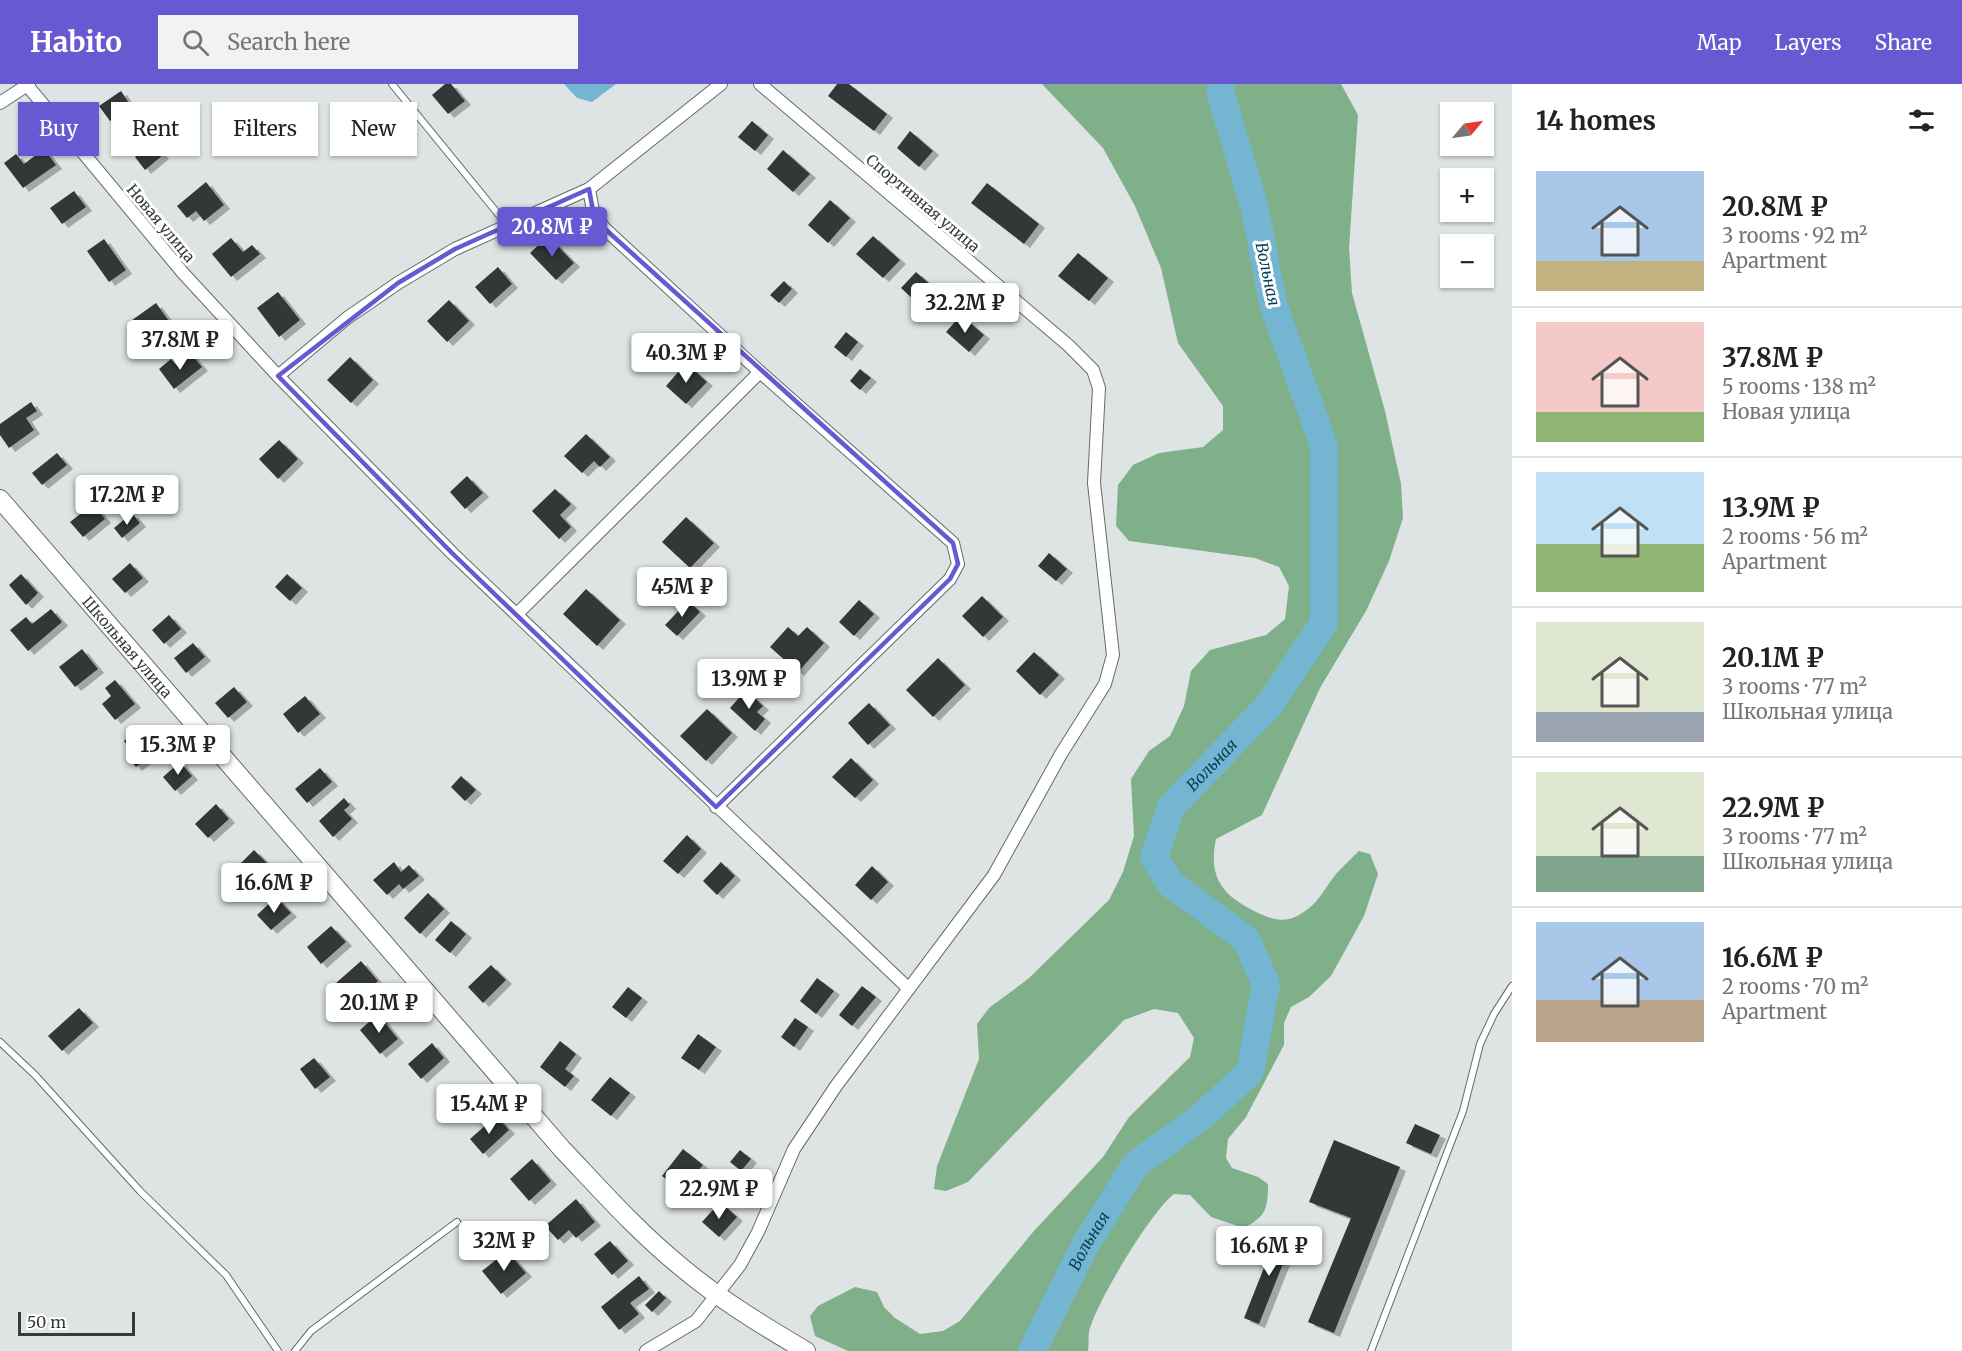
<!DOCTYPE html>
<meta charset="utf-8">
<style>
body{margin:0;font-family:Merriweather,serif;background:#f2f2f2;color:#222;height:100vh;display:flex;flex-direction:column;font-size:22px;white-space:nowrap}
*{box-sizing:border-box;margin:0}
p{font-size:20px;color:#767676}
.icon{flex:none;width:33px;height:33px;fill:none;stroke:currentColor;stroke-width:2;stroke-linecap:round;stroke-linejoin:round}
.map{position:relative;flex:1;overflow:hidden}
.side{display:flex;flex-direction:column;background:#fff;width:450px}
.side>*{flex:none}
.guide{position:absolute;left:18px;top:18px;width:570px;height:54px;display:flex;gap:12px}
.needle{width:39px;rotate:61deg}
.controls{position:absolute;left:1440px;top:18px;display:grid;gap:12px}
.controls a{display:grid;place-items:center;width:54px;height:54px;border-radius:0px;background:#fff;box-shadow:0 2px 4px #0004;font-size:30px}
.scale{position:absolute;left:18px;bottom:15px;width:117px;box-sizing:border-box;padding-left:6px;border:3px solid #393b3b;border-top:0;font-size:16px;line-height:21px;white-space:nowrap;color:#393b3b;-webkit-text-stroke:4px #fff;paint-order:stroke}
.price{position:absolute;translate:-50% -51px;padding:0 14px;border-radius:6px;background:#fff;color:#222;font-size:20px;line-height:39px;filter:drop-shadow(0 2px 3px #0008)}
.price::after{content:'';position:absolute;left:50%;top:36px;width:18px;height:14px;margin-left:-9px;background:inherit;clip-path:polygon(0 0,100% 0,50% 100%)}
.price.active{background:#6859d3;color:#fff}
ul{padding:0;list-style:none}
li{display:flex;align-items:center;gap:18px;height:150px;padding:0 24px}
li+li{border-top:2px solid #e0e0e0}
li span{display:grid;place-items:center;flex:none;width:168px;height:120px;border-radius:0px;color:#555}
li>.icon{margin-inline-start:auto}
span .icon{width:72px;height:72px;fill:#fffc;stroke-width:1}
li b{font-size:26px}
h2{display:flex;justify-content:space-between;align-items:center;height:72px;padding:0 24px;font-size:26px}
.tag{padding:0 21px;border-radius:0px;background:#fff;box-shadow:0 2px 4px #0004;font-size:21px;line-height:54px}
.tag.active{background:#6859d3;color:#fff}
header{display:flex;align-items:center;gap:36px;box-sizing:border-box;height:84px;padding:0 30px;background:#6859d3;color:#fff}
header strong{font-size:28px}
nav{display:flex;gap:33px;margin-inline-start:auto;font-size:21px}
.search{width:420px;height:54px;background:#f2f2f2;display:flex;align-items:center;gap:15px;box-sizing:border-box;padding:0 21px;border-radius:0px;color:#767676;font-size:22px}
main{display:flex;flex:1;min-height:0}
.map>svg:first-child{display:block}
</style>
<header>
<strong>Habito</strong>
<div class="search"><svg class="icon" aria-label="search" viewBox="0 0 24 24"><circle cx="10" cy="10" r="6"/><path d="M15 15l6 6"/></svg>Search here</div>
<nav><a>Map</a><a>Layers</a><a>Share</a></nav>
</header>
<main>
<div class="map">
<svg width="1512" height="1267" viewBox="0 0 1512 1267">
<defs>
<filter id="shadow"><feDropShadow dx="6" dy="4" stdDeviation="0" flood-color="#0004"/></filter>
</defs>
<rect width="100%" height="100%" fill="#dde4e3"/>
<path fill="#7fb089" d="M1042,0H1341L1358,31L1349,164L1352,209L1385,327L1401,400L1403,434L1389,477L1366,527L1320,604L1262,731L1216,755C1208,794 1222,811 1256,828C1268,834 1282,839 1295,833C1318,822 1321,809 1336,790C1343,782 1351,775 1359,767L1370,770L1378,790L1364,832L1331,892L1309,913L1291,923L1284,939V961L1246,1033L1228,1055L1226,1074L1232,1084L1258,1093L1268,1100C1268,1125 1266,1132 1244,1144L1211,1133L1190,1111L1174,1110C1152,1126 1095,1220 1089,1248C1088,1254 1089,1261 1088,1267H848L815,1252L810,1232L818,1222L855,1203L877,1208L884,1223L895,1234L920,1250L943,1247L960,1237L1033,1148L1103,1073L1129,1033L1190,973L1194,954L1178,929L1154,925L1124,936L968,1098L946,1107L934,1105L937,1082L979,975L977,940L989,924L1028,895L1109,816L1123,788L1134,752L1131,695L1149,667L1170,652L1184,622L1191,587L1210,566L1266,551L1285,535L1289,502L1279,483L1255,474L1129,457L1116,442L1118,401L1133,381L1159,369L1203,363L1223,346V322L1178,259L1161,184L1135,122L1103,64Z"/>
<path fill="#74b6d2" d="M564,0H616L592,18L577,14Z"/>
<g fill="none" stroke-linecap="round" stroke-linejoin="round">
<path stroke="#74b6d2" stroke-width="28" id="s1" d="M1032,1267L1085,1161L1136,1080L1201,1033L1250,988L1266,900L1246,855L1171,800L1154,773L1171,723L1270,620L1324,539V362L1273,220L1255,125L1221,11V0"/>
</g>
<path fill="#323738" filter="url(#shadow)" d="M445,0H451L465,17L448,30L432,11Z
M837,0H849L887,30L874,47L828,12Z
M121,7L131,22L110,37L99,22Z
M752,37L768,51L755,67L738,53Z
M910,47L933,67L919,83L897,64Z
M154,49L162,58L156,63L163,71L145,86L135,73L144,66L139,61Z
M44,65L56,81L23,104L4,79L16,70L24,80Z
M783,66L810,90L793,108L767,85Z
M206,98L224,121L204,137L196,127L187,134L177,122Z
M987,99L1039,140L1024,160L971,119Z
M74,107L86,123L62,140L50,124Z
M830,116L850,134L828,159L808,141Z
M548,152L574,179L556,196L530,169Z
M873,152L900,176L883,194L856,170Z
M231,154L243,168L252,161L260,170L231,193L212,170Z
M104,155L126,186L109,198L87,167Z
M1078,169L1108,194L1089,217L1058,192Z
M498,183L512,200L490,220L475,203Z
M916,188L941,210L926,227L901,204Z
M784,197L792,205L779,219L770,211Z
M278,208L300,236L279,253L257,224Z
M449,216L469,237L447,258L427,237Z
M156,219L169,237L141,257L128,239Z
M961,231L984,251L969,268L946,248Z
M846,248L858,258L846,273L834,263Z
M191,270L202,283L174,305L159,285L171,275L177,282Z
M350,273L373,296L351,319L327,296Z
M686,279L707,298L686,320L666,302Z
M860,285L871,294L860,306L850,297Z
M31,318L37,327L26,334L34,346L9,364L0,351V340Z
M586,350L610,373L600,383L594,377L582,389L564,372Z
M279,356L298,375L278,395L259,375Z
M57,369L67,381L42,401L32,389Z
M467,392L483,409L465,425L450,408Z
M555,405L571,420L560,431L571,443L559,455L532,427Z
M93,420L105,435L83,453L70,438Z
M132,429L140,439L122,454L114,444Z
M686,433L714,459L690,484L662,458Z
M1049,469L1067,485L1056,497L1038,482Z
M130,479L143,494L125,509L112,495Z
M21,490L38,509L26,521L9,501Z
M287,490L302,504L290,517L275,503Z
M586,505L620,536L597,562L563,530Z
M982,512L1003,533L983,553L962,532Z
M859,516L874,530L854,552L839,538Z
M688,517L700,528L677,552L665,541Z
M51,525L62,538L28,567L10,546L26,533L32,540Z
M169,531L181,545L164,560L152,546Z
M788,543L798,552L807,543L824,559L798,588L770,563Z
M193,559L205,573L186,589L174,574Z
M82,565L98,585L75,603L59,583Z
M1034,568L1059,591L1040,611L1016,587Z
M938,574L965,601L933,633L906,606Z
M115,596L135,620L115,636L102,620L111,612L105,604Z
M234,603L247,618L228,634L215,619Z
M746,606L763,622L757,628L765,635L755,647L730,624Z
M305,612L320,630L298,649L283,630Z
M869,619L890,641L868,661L848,639Z
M707,625L732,649L706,677L680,652Z
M141,643L159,665L136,683L126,671L132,667L124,657Z
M851,674L873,696L855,714L832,693Z
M180,678L192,692L175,707L163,693Z
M320,684L332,698L307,719L295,705Z
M461,692L476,706L465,717L451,703Z
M344,714L350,721L344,726L352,735L333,753L319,737Z
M216,720L229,735L208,754L195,740Z
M687,751L701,765L678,790L663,777Z
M254,766L268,780L246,803L231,789Z
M394,778L401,788L409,781L419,792L403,805L399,800L387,811L373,796Z
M721,778L735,792L717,811L703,797Z
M872,782L888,798L871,816L855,801Z
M428,809L444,825L420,850L404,834Z
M276,813L291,829L271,846L257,831Z
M451,837L466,850L450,869L435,856Z
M331,842L346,858L321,880L307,863Z
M361,877L378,897L353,919L336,899Z
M491,881L506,896L483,919L468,903Z
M817,894L834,907L816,930L800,917Z
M862,902L876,913L852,942L839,931Z
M628,903L642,914L626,934L612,923Z
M79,924L93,939L62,967L48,952Z
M378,930L398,955L380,970L360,946Z
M795,934L808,943L794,963L781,953Z
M698,950L716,963L699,986L681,974Z
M560,957L576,970L565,985L574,992L565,1003L540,983Z
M432,959L444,974L421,995L408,980Z
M314,974L330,993L315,1005L300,985Z
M610,993L630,1009L611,1032L591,1016Z
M467,1002L481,1016L463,1033L450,1018Z
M496,1032L509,1046L483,1070L470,1055Z
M1415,1040L1440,1051L1431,1070L1406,1059Z
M1334,1056L1400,1083L1334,1249L1308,1238L1351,1134L1309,1118Z
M683,1065L703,1081L682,1107L662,1092Z
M740,1066L751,1075L741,1087L730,1078Z
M532,1075L551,1097L529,1117L510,1095Z
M576,1115L595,1138L576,1154L569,1146L558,1156L545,1142Z
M720,1118L737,1133L719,1153L702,1138Z
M1279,1146L1294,1152L1259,1240L1244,1234Z
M610,1157L628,1177L612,1191L594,1170Z
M507,1167L526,1189L501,1210L482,1187Z
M639,1192L649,1205L630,1219L639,1230L619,1246L601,1223Z
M659,1207L666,1214L652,1228L645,1221Z"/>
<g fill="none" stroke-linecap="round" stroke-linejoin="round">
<defs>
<path id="lane" d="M392,0L508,142
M0,958L35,991L140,1107L226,1191L278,1267
M295,1267L311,1247L457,1138
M1371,1267L1463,1027L1480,960L1494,930L1512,902"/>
<path id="street" d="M26,0L183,189L278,292L452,469L908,904
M0,19L29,0
M589,105L593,127L604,144L760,288L953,459L958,480L950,495L716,723
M278,292L347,234L398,199L455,165L589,105L721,0
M518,529L760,288
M646,1267L696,1237L740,1181L758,1148L794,1065L836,1002L994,791L1061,670L1105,600L1113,571L1094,399L1099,304L1093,286L1068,261L760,0"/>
<g id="secondary">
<path id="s2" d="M0,415L562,1065C600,1105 637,1147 680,1182C719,1215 762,1241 806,1267"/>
</g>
</defs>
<use href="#lane" stroke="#646a6a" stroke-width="8"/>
<use href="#street" stroke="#646a6a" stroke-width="14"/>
<use href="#secondary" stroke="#646a6a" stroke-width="20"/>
<use href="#lane" stroke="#fff" stroke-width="6"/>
<use href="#street" stroke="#fff" stroke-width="12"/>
<use href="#secondary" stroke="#fff" stroke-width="18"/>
</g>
<path fill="none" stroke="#6859d3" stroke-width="4.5" stroke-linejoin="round" d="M589,105L593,127L604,144L953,459L958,480L950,495L716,723L452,469L278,292L398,199L455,165Z"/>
<g text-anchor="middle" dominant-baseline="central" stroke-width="6" stroke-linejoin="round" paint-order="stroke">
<g font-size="15" fill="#393b3b" stroke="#fff">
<text transform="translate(923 119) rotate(40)">Спортивная улица</text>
<text transform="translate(161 139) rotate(50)">Новая улица</text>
<text stroke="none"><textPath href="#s2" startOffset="195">Школьная улица</textPath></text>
</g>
<g font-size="16" font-style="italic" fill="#064155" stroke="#fff">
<text transform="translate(1268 190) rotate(78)">Вольная</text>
<text stroke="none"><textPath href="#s1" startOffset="736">Вольная</textPath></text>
<text stroke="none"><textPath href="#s1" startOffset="124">Вольная</textPath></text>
</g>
</g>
</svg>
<div class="controls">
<a><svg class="needle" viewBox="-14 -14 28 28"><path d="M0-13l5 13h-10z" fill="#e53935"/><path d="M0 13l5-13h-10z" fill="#767676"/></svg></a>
<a>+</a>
<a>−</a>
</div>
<div class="scale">50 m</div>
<b class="price active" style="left:552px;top:174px">20.8M ₽</b>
<b class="price" style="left:965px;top:250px">32.2M ₽</b>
<b class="price" style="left:180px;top:287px">37.8M ₽</b>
<b class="price" style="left:686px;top:300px">40.3M ₽</b>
<b class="price" style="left:127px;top:442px">17.2M ₽</b>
<b class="price" style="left:682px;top:534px">45M ₽</b>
<b class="price" style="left:749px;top:626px">13.9M ₽</b>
<b class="price" style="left:178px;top:692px">15.3M ₽</b>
<b class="price" style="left:274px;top:830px">16.6M ₽</b>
<b class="price" style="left:379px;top:950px">20.1M ₽</b>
<b class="price" style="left:489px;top:1051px">15.4M ₽</b>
<b class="price" style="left:719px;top:1136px">22.9M ₽</b>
<b class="price" style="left:504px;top:1188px">32M ₽</b>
<b class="price" style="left:1269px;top:1193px">16.6M ₽</b>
<div class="guide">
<a class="tag active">Buy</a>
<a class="tag">Rent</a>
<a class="tag">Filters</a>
<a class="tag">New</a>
</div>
</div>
<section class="side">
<h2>14 homes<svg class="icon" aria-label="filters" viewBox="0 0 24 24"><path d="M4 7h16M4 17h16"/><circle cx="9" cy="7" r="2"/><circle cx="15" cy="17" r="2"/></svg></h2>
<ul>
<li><span style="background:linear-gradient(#a9c7e8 75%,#c2b280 0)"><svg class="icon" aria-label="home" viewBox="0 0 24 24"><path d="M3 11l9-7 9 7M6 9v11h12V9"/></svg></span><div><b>20.8M ₽</b><p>3 rooms · 92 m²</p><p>Apartment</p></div></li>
<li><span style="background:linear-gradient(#f6c9c9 75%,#8fb573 0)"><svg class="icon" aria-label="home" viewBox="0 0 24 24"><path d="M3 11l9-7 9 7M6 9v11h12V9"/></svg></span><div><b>37.8M ₽</b><p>5 rooms · 138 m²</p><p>Новая улица</p></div></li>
<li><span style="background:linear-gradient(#bfe0f5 60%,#8fb573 0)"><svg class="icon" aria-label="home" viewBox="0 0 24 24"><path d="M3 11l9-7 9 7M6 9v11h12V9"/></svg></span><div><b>13.9M ₽</b><p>2 rooms · 56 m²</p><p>Apartment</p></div></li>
<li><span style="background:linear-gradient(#dfe7d0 75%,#9aa5b1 0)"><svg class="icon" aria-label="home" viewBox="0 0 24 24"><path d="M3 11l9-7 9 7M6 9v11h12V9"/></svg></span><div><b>20.1M ₽</b><p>3 rooms · 77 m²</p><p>Школьная улица</p></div></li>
<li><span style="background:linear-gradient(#dfe7d0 70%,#7fa58c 0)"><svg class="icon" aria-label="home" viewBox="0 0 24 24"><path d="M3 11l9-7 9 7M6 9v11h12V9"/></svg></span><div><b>22.9M ₽</b><p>3 rooms · 77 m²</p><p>Школьная улица</p></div></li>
<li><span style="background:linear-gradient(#a9c7e8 65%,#b9a48a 0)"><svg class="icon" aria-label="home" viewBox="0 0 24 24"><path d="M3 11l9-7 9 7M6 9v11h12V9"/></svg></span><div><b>16.6M ₽</b><p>2 rooms · 70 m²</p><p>Apartment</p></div></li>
</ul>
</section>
</main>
